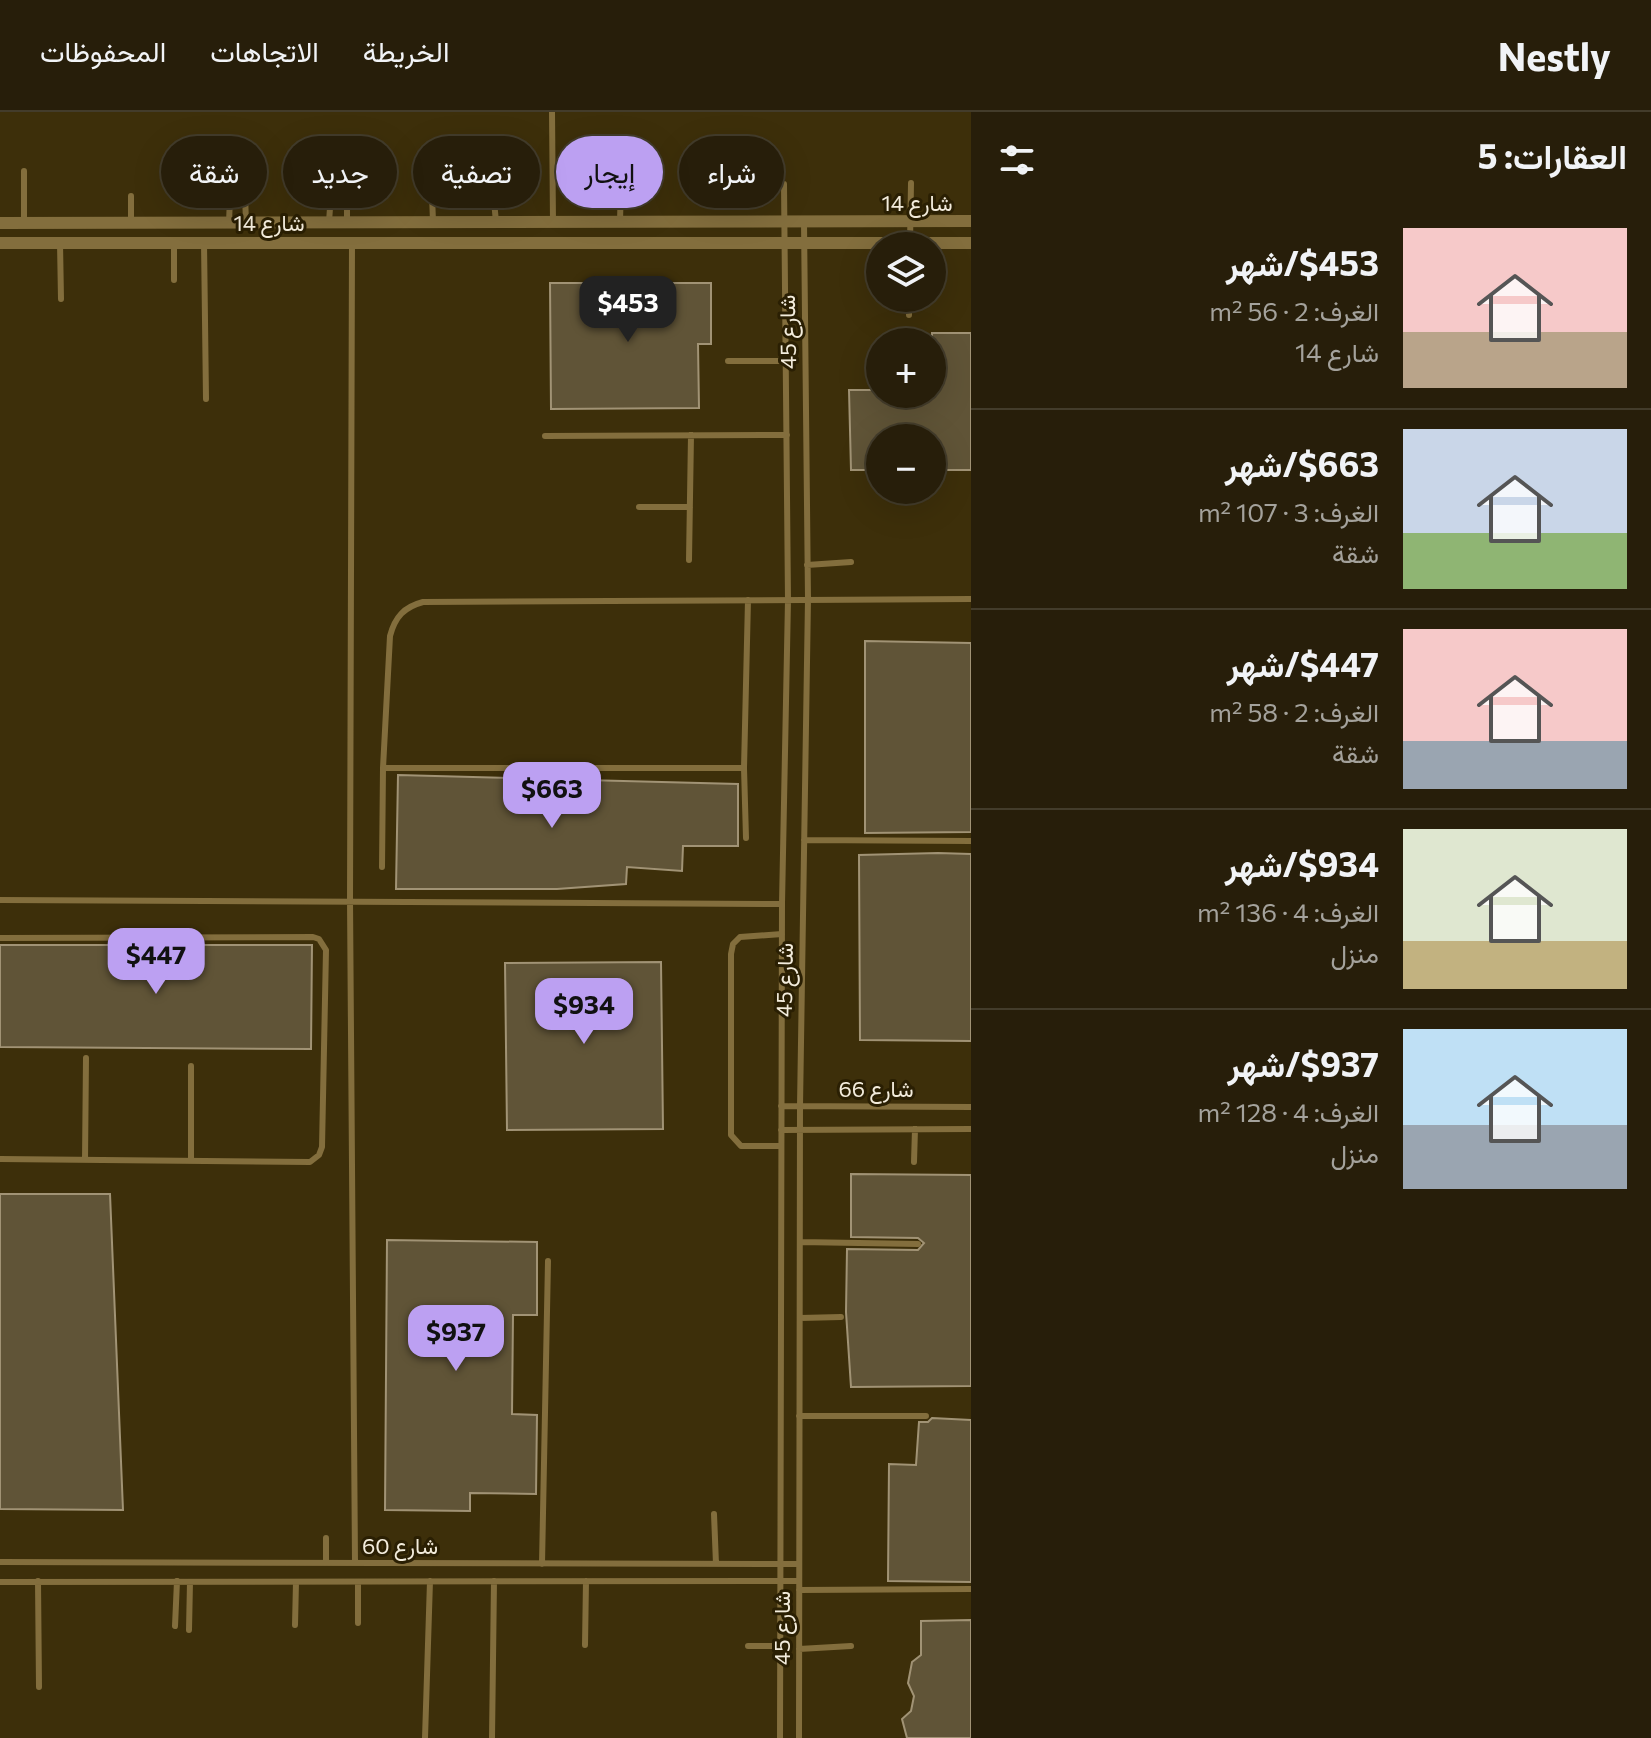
<!DOCTYPE html>
<html lang="ar">
<meta charset="utf-8">
<style>
body{margin:0;font-family:Commissioner,Vazirmatn,sans-serif;background:#2f2713;color:#f1f3f6;direction:rtl;height:100vh;display:flex;flex-direction:column;font-size:30px;white-space:nowrap}
*{box-sizing:border-box;margin:0}
p{font-size:26px;color:#a4a29c}
.icon{flex:none;width:44px;height:44px;fill:none;stroke:currentColor;stroke-width:2;stroke-linecap:round;stroke-linejoin:round}
.map{position:relative;flex:1;overflow:hidden;direction:ltr}
.side{display:flex;flex-direction:column;background:#271e0a;width:680px}
.side>*{flex:none}
.banner{position:absolute;left:24px;top:24px;width:760px;height:72px;direction:rtl;display:flex;gap:16px}
.fabs{position:absolute;left:866px;top:120px;display:grid;gap:16px}
.fabs a{display:grid;place-items:center;width:80px;height:80px;border-radius:50%;background:#271e0a;box-shadow:0 8px 32px #0002,0 0 0 2px #433c2b;font-size:40px}
.price{position:absolute;translate:-50% -68px;padding:0 18px;border-radius:16px;background:#bca0f2;color:#111;font-size:26px;line-height:52px;filter:drop-shadow(0 2px 4px #0008)}
.price::after{content:'';position:absolute;left:50%;top:48px;width:24px;height:18px;margin-left:-12px;background:inherit;clip-path:polygon(0 0,100% 0,50% 100%)}
.price.on{background:#222;color:#fff}
ul{padding:0;list-style:none}
li{display:flex;align-items:center;gap:24px;height:200px;padding:0 24px}
li+li{border-top:2px solid #433c2b}
li span{display:grid;place-items:center;flex:none;width:224px;height:160px;border-radius:0px;color:#555}
li>.icon{margin-inline-start:auto}
span .icon{width:96px;height:96px;fill:#fffc;stroke-width:1}
li b{font-size:34px}
h2{display:flex;justify-content:space-between;align-items:center;height:96px;padding:0 24px;font-size:34px}
.pill{padding:0 28px;border-radius:36px;background:#271e0a;box-shadow:0 8px 32px #0002,0 0 0 2px #433c2b;font-size:28px;line-height:72px}
.pill.on{background:#bca0f2;color:#111}
header{display:flex;align-items:center;gap:48px;box-sizing:border-box;height:112px;padding:0 40px;background:#271e0a;border-bottom:2px solid #433c2b}
header strong{font-size:38px}
nav{display:flex;gap:44px;margin-inline-start:auto;font-size:28px}
main{display:flex;flex:1;min-height:0}
.map>svg:first-child{display:block}
</style>
<header>
<strong>Nestly</strong>
<nav><a>الخريطة</a><a>الاتجاهات</a><a>المحفوظات</a></nav>
</header>
<main>
<section class="side">
<h2>العقارات: 5<svg class="icon" aria-label="filters" viewBox="0 0 24 24"><path d="M4 7h16M4 17h16"/><circle cx="9" cy="7" r="2"/><circle cx="15" cy="17" r="2"/></svg></h2>
<ul>
<li><span style="background:linear-gradient(#f6c9c9 65%,#b9a48a 0)"><svg class="icon" aria-label="home" viewBox="0 0 24 24"><path d="M3 11l9-7 9 7M6 9v11h12V9"/></svg></span><div><b>$453/شهر</b><p>الغرف: 2 · 56 m²</p><p>شارع 14</p></div></li>
<li><span style="background:linear-gradient(#c9d6e8 65%,#8fb573 0)"><svg class="icon" aria-label="home" viewBox="0 0 24 24"><path d="M3 11l9-7 9 7M6 9v11h12V9"/></svg></span><div><b>$663/شهر</b><p>الغرف: 3 · 107 m²</p><p>شقة</p></div></li>
<li><span style="background:linear-gradient(#f6c9c9 70%,#9aa5b1 0)"><svg class="icon" aria-label="home" viewBox="0 0 24 24"><path d="M3 11l9-7 9 7M6 9v11h12V9"/></svg></span><div><b>$447/شهر</b><p>الغرف: 2 · 58 m²</p><p>شقة</p></div></li>
<li><span style="background:linear-gradient(#dfe7d0 70%,#c2b280 0)"><svg class="icon" aria-label="home" viewBox="0 0 24 24"><path d="M3 11l9-7 9 7M6 9v11h12V9"/></svg></span><div><b>$934/شهر</b><p>الغرف: 4 · 136 m²</p><p>منزل</p></div></li>
<li><span style="background:linear-gradient(#bfe0f5 60%,#9aa5b1 0)"><svg class="icon" aria-label="home" viewBox="0 0 24 24"><path d="M3 11l9-7 9 7M6 9v11h12V9"/></svg></span><div><b>$937/شهر</b><p>الغرف: 4 · 128 m²</p><p>منزل</p></div></li>
</ul>
</section>
<div class="map">
<svg width="971" height="1626" viewBox="0 0 971 1626">
<rect width="100%" height="100%" fill="#34280d"/>
<path fill="#3d2f0a" fill-rule="evenodd" d="M0,0H971V1626H0ZM880,134H932V186H880ZM880,230H932V282H880ZM880,326H932V378H880Z"/>
<path fill="#605437" stroke="#a19375" stroke-width="2" d="M550,171H711V232H698L699,296L551,297Z
M932,221H971V358H932V326H880V358H851L849,278H880V282H932Z
M865,529L971,531V720L865,721Z
M398,663L738,672V734H683L682,759L627,755L626,772L557,777H396Z
M938,741L971,742V929L860,928L859,743Z
M0,833H312L311,937L0,935Z
M661,850L663,1017L507,1018L505,851Z
M851,1062L971,1063V1274L851,1275L846,1200L847,1137L918,1138L924,1131L918,1126L851,1125Z
M0,1082H110L123,1398L0,1397Z
M387,1128L537,1130V1203H513L512,1302L537,1303L536,1382L470,1381V1399L385,1398Z
M932,1306L971,1308V1470L888,1469L889,1352L916,1353L919,1310H928Z
M971,1508V1626H907L902,1607L911,1599L914,1584L908,1571L912,1550L921,1543V1509Z"/>
<g fill="none" stroke-linecap="round" stroke-linejoin="round">
<path stroke="#836e3d" stroke-width="6" d="M552,0L553,110
M24,59V111
M347,81V110
M432,82L433,110
M245,83L246,110
M131,84V111
M494,89L496,110
M329,110L331,82
M620,110L621,69
M229,111L230,85
M174,130V168
M204,130L206,287
M352,130L350,788L355,1451
M60,131L61,187
M910,131L911,71
M909,203V186
M728,249H786
M545,324L787,323
M639,395H690
M689,448L691,323
M807,453L851,450
M383,656H744
M746,726L744,656L748,488
M804,728L971,729
M382,755L383,656L390,524C395,505 404,495 423,490L971,487
M0,788L782,792
M0,826L313,825L319,827L326,838L322,1035L319,1043L310,1050L0,1047
M781,994L971,995
M781,1018L971,1017
M780,1034H741L731,1023V842L733,832L740,825L782,822
M85,1048L86,946
M191,1049V954
M914,1050L915,1017
M800,1130L918,1132
M800,1206L841,1205
M799,1304H926
M714,1402L716,1452
M326,1426V1451
M0,1450L799,1452
M542,1452L548,1149
M38,1469L39,1575
M0,1470L799,1469
M358,1470V1511
M799,1478L971,1477
M295,1513L296,1470
M175,1514L177,1469
M189,1518L190,1470
M585,1533L586,1469
M748,1534H780
M799,1537L851,1534
M425,1626L430,1469
M492,1626L494,1469
M780,1626L782,792L788,488L784,72
M799,1626L800,994L808,487L804,110"/>
<path stroke="#836e3d" stroke-width="12" d="M0,111L971,109
M0,131H971"/>
</g>
<g text-anchor="middle" dominant-baseline="central" stroke-width="6" stroke-linejoin="round" paint-order="stroke">
<g font-size="22" fill="#f3ecdc" stroke="#2a1f03">
<text x="917" y="90">شارع 14</text>
<text x="269" y="110">شارع 14</text>
<text transform="translate(787 220) rotate(-91)">شارع 45</text>
<text transform="translate(784 868) rotate(-89)">شارع 45</text>
<text x="876" y="976">شارع 66</text>
<text x="400" y="1433">شارع 60</text>
<text transform="translate(781 1516) rotate(-90)">شارع 45</text>
</g>
</g>
</svg>
<div class="fabs">
<a><svg class="icon" aria-label="layers" viewBox="0 0 24 24"><path d="M12 4l9 5-9 5-9-5zM3 14l9 5 9-5"/></svg></a>
<a>+</a>
<a>−</a>
</div>
<b class="price on" style="left:628px;top:232px">$453</b>
<b class="price" style="left:552px;top:718px">$663</b>
<b class="price" style="left:156px;top:884px">$447</b>
<b class="price" style="left:584px;top:934px">$934</b>
<b class="price" style="left:456px;top:1261px">$937</b>
<div class="banner">
<a class="pill">شراء</a>
<a class="pill on">إيجار</a>
<a class="pill">تصفية</a>
<a class="pill">جديد</a>
<a class="pill">شقة</a>
</div>
</div>
</main>
